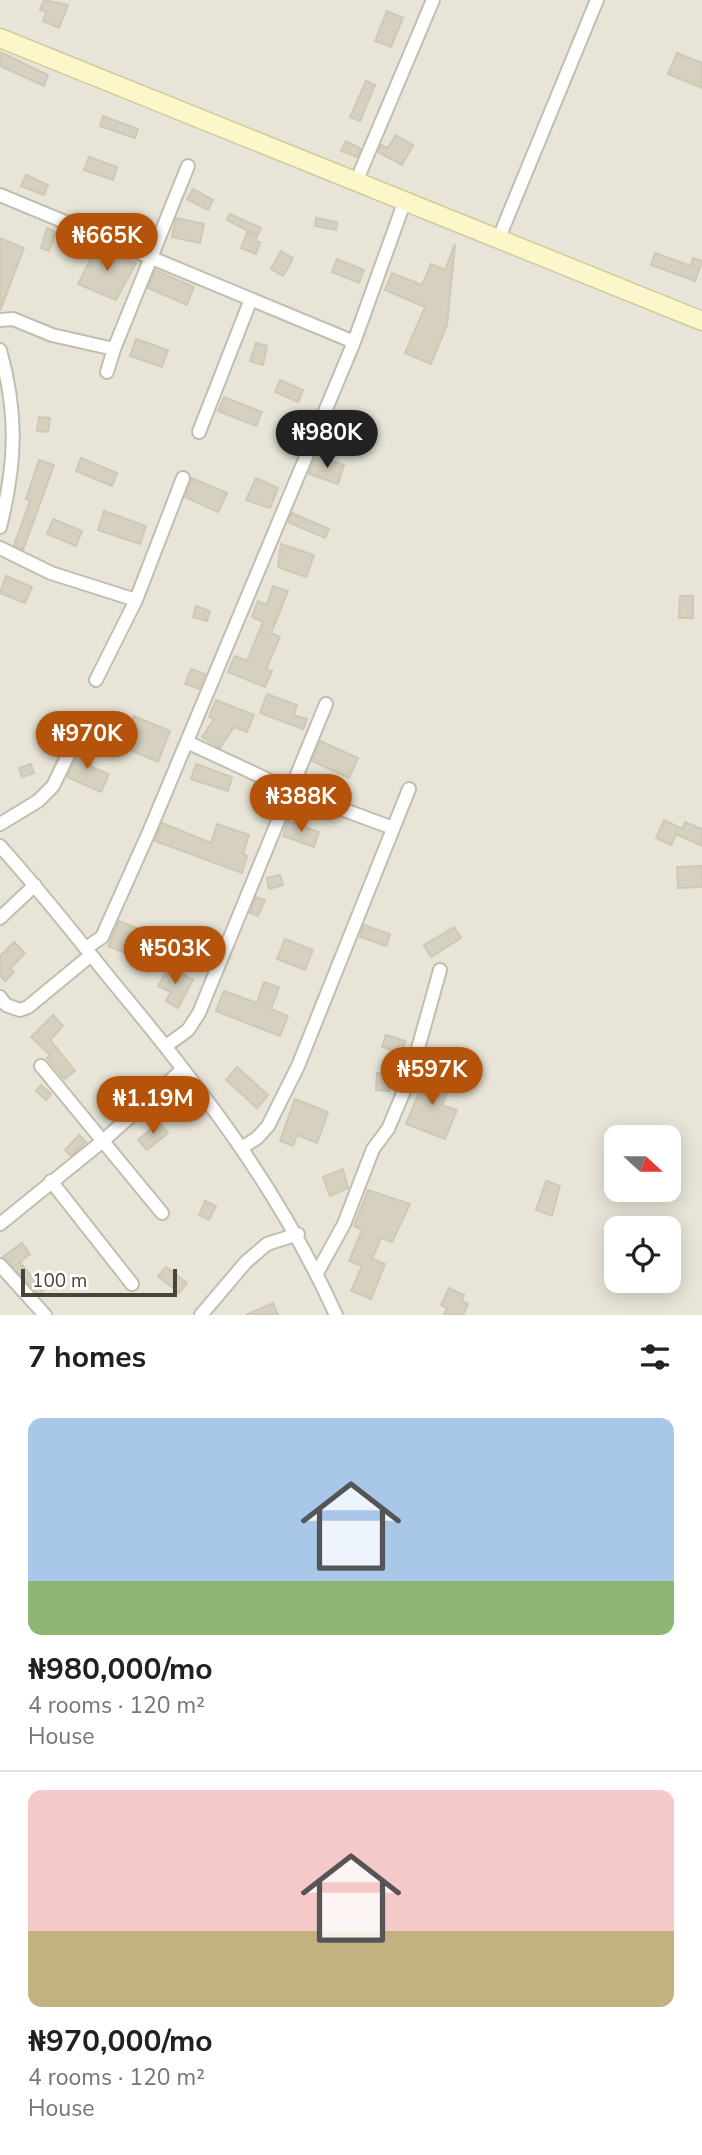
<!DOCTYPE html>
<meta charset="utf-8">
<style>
body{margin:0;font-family:"Nunito Sans",sans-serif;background:#f6f6f6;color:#202124;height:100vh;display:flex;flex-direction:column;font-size:26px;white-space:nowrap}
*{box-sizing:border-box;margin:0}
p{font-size:23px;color:#757577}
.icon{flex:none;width:38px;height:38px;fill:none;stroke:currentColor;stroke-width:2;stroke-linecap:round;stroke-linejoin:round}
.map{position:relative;height:1315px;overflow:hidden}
.details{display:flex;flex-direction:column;background:#fff;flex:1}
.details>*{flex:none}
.needle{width:46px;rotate:111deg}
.tools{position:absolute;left:604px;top:1125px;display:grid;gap:14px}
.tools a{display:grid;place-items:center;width:77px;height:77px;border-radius:14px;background:#fff;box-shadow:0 4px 18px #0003;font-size:35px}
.scale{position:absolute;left:21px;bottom:18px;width:156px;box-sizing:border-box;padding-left:7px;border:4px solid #474438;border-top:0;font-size:19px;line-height:24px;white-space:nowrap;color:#474438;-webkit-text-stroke:5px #fff;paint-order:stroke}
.price{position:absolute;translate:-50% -60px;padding:0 16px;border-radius:24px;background:#b45309;color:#fff;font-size:23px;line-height:46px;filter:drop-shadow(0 2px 4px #0008)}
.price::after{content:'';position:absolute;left:50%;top:42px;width:21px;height:16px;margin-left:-10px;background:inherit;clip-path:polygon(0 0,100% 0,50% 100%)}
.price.on{background:#222;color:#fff}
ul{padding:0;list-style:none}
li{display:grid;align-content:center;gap:14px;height:371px;padding:0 28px}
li+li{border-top:2px solid #e0e0e0}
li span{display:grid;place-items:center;height:217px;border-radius:14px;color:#555}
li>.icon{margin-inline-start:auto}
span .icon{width:126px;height:126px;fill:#fffc;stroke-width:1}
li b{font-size:30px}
h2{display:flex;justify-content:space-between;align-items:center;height:84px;padding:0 28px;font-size:30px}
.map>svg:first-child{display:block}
</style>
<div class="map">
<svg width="702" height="1315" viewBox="0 0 702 1315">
<rect width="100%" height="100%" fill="#f4f2e9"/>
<path fill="#e8e5d8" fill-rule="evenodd" d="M0,0H702V1315H0ZM616,1138H668V1190H616ZM616,1228H668V1281H616Z"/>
<path fill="#d5d0bf" stroke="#d0c8b3" stroke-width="2" d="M44,0L68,5L59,28L43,21L46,12L40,10Z
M387,11L403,18L391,47L375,41Z
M0,52L48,75L44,86L0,66Z
M677,53L702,63V88L668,74Z
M366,81L375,85L360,121L350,117Z
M103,116L138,129L135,138L100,126Z
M396,135L413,145L402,165L378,152L381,145L388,148Z
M346,141L361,149L357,157L341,151Z
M89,157L117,167L113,180L84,170Z
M26,175L48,185L44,195L21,186Z
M193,189L213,200L208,210L187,199Z
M230,214L261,228L255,241L260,242L256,254L241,248L247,233L256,235L227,220Z
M176,218L204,224L200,243L172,237Z
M316,218L337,222L336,230L315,226Z
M47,228L56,232L49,251L41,248Z
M0,238L24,248L0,311Z
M455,244L447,325L431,364L405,353L425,307L385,290L392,273L422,285L431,264L445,270Z
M97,246L136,263L116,300L78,284Z
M281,251L293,258L283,276L271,269Z
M655,253L691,266L693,258L702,261L695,281L651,265Z
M337,259L364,270L359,283L332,272Z
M155,270L194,287L187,305L148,288Z
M136,339L168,350L162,367L130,356Z
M256,343L267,346L263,365L250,361Z
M280,380L303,390L298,402L275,392Z
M224,397L262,412L256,426L218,411Z
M39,417L50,418L48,432L37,431Z
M316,455L344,465L338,484L309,474Z
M81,458L117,473L112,486L76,471Z
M39,460L54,465L23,550L14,545L30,501L26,499Z
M192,478L227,493L218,512L185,497Z
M256,478L278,488L270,508L246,500Z
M104,511L146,526L140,544L98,530Z
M292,513L329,529L325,538L288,522Z
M53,519L82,531L76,546L47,534Z
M281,544L314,555L306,577L278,567Z
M6,576L32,587L25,603L0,593Z
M273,586L288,591L271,633L280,637L266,669L272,671L265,687L228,672L235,656L247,661L263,622L252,617L258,601L267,605Z
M680,596H693V618H679Z
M196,606L210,611L207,621L193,617Z
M191,669L205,674L199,689L185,684Z
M267,694L297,705L294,715L307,719L303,729L260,713Z
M216,700L254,715L247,732L234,727L220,748L202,737L214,719L209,717Z
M134,716L170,731L158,762L130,750L137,735L128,731Z
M320,741L358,758L349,778L312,761Z
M82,747H91V767L109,774L101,792L67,777Z
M31,764L34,773L22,777L19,768Z
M196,764L232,777L228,791L191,779Z
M664,820L682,829L685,822L702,829V846L676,834L671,845L656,838Z
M288,821L319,832L314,847L283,836Z
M162,823L211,843L217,824L249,835L243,854L247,856L242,873L155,841Z
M702,866V887L678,888L677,867Z
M280,875L283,885L269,889L267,878Z
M256,897L265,900L258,916L250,913Z
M119,921L160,937L150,963L108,946Z
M364,925L390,934L386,946L360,937Z
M454,927L461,938L431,957L424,945Z
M285,939L313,950L305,970L277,959Z
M14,942L25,953L10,969L14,972L5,981L0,976V956Z
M169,966L193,980L178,1008L166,1001L171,992L158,986Z
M264,982L279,987L271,1009L288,1016L280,1036L216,1011L224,991L257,1003Z
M53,1015L63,1026L50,1040L75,1071L64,1079L47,1058L50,1055L31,1037Z
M386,1035L405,1041L401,1053L382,1047Z
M237,1067L268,1095L257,1108L226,1080Z
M424,1072L451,1083L442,1105L457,1110L445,1139L406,1124L420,1091L416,1090Z
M377,1073L392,1074L389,1091L376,1090Z
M41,1085L51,1094L46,1100L36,1091Z
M295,1099L328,1112L317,1143L297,1135L293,1146L280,1141Z
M159,1122L168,1133L147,1150L138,1140Z
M79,1135L86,1142L71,1156L65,1150Z
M343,1169L348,1188L330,1196L323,1177Z
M546,1181L560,1186L552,1216L536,1210Z
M368,1190L410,1204L392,1242L381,1238L372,1259L385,1264L371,1299L351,1291L362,1266L349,1261L362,1230L354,1226Z
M205,1201L216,1206L209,1220L199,1215Z
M22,1243L30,1254L20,1262L43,1291L38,1295L3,1257Z
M166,1267L187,1283L179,1293L158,1276Z
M449,1288L464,1295L462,1301L468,1304L463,1315H444L447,1308L441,1305Z
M273,1303L278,1315H246Z"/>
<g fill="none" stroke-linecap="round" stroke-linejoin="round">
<defs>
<path id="street" d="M356,182L433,0
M0,195L354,342
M498,240L597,0
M0,320L13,319L52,335L114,349
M0,350C18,414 16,463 0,527
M107,372L114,349L188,166
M199,432L251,299
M0,548L51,573L136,600L96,680
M136,600L183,478
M187,742L290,790L393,828
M0,824L38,801L53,786L83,724
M0,846C39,889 75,935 112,981C201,1088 278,1187 336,1315
M0,918L35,885
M86,948L102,937L149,832L354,342L404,203
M0,997L6,1005L20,1010L28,1007L91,955
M166,1046L188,1030L199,1013L326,704
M41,1066L162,1213
M243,1147L257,1138L268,1126L298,1066L409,789
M51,1181L132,1284
M0,1224L104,1140L183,1069
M0,1265L45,1315
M317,1273L344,1224L373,1149L388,1129L410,1077L440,970
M201,1315L246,1262L267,1244L298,1234"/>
<path id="secondary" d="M0,38L702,321"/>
</defs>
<use href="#street" stroke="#c2beaf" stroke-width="16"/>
<use href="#secondary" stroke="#d1cb9b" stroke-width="21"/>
<use href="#street" stroke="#fff" stroke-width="12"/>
<use href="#secondary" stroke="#fcf7cb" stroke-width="18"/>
</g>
</svg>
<div class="tools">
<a><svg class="needle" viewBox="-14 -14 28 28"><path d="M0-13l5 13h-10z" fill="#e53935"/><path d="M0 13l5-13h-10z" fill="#757577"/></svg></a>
<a><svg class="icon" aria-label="locate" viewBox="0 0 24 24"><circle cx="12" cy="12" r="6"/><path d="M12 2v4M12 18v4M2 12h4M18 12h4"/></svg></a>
</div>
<div class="scale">100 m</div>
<b class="price" style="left:107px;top:273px">₦665K</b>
<b class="price on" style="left:327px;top:470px">₦980K</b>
<b class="price" style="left:87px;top:771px">₦970K</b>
<b class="price" style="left:301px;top:834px">₦388K</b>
<b class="price" style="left:175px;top:986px">₦503K</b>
<b class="price" style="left:432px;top:1107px">₦597K</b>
<b class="price" style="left:153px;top:1136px">₦1.19M</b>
</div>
<section class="details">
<h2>7 homes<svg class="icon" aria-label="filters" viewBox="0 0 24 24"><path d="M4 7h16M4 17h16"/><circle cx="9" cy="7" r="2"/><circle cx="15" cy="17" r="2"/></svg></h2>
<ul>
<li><span style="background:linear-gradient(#a9c7e8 75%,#8fb573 0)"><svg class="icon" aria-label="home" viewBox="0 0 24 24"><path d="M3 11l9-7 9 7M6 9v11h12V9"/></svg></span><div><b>₦980,000/mo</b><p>4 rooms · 120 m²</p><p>House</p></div></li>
<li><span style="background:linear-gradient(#f6c9c9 65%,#c2b280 0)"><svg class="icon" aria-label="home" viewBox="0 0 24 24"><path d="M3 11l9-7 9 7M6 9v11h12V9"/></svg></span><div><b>₦970,000/mo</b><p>4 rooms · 120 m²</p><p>House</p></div></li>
</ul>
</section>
